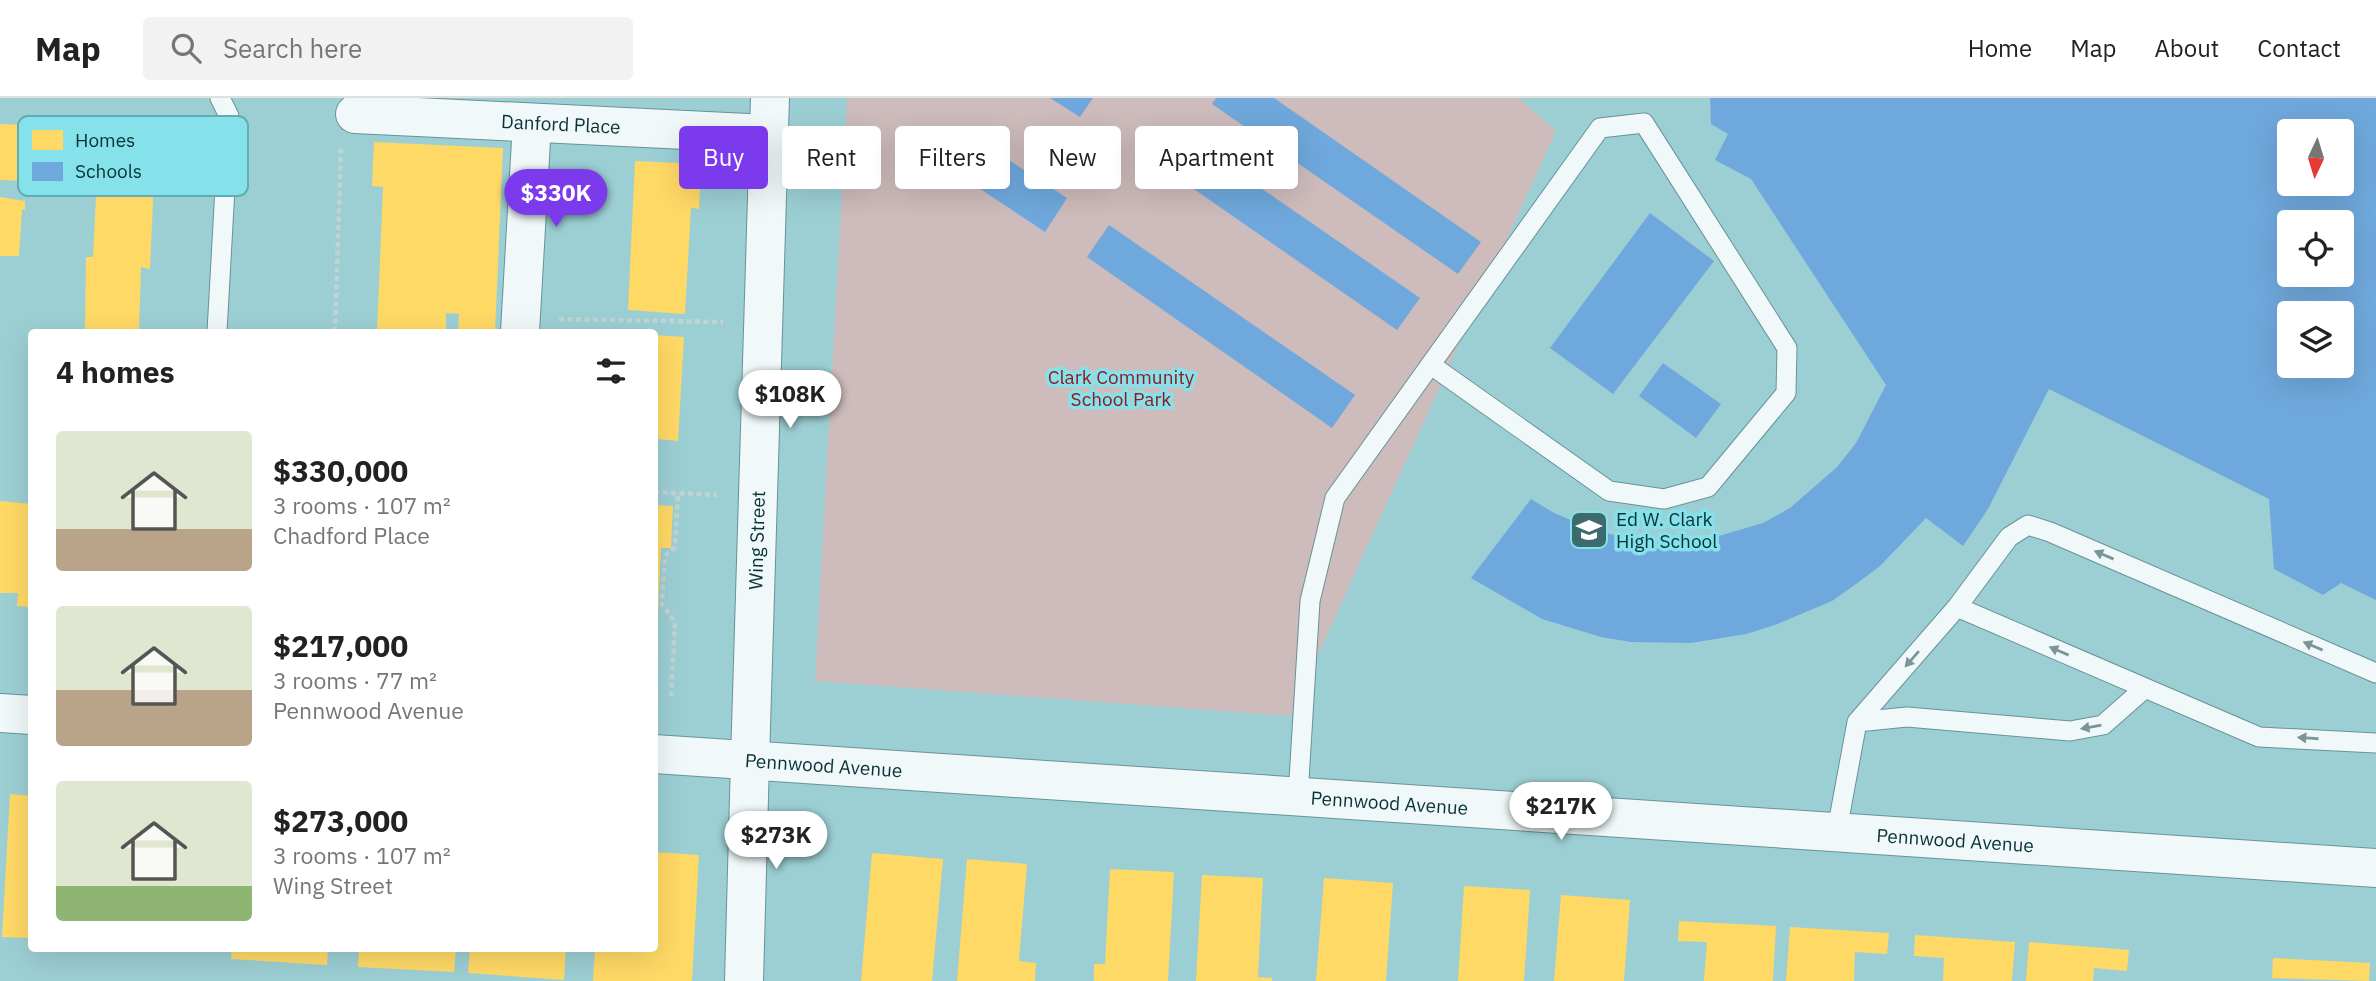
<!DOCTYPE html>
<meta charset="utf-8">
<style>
body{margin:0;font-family:"IBM Plex Sans",sans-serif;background:#f2f2f2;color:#222;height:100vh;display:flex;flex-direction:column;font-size:26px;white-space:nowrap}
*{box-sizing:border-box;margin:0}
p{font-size:23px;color:#767676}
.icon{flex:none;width:38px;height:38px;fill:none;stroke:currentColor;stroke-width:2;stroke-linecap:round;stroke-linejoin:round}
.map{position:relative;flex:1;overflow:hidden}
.drawer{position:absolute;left:28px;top:231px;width:630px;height:623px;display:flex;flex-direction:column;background:#fff;border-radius:7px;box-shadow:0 7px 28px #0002}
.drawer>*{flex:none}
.guide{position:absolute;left:679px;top:28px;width:665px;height:63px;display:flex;gap:14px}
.needle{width:46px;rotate:184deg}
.tools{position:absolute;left:2277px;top:21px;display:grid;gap:14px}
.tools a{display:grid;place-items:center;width:77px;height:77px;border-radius:7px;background:#fff;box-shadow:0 7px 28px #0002;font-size:35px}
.price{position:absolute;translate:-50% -60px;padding:0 16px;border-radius:24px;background:#fff;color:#222;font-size:23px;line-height:46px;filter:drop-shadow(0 2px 4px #0008)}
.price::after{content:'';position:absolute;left:50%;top:42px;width:21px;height:16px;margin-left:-10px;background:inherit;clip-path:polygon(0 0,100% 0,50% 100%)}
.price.on{background:#7c3aed;color:#fff}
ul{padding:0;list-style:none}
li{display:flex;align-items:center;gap:21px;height:175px;padding:0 28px}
li span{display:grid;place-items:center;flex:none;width:196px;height:140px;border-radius:7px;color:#555}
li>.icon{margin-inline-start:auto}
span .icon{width:84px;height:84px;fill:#fffc;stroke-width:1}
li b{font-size:30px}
h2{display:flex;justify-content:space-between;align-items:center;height:84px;padding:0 28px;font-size:30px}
.tag{padding:0 24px;border-radius:7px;background:#fff;box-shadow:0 7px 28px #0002;font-size:24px;line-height:63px}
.tag.on{background:#7c3aed;color:#fff}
header{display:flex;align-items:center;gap:42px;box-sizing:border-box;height:98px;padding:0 35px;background:#fff;border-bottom:2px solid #e0e0e0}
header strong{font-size:33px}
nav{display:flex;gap:38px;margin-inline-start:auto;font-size:24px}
.search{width:490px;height:63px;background:#f2f2f2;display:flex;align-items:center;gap:18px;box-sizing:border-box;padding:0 24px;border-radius:7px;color:#767676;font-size:26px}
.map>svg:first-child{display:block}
</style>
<header>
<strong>Map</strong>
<div class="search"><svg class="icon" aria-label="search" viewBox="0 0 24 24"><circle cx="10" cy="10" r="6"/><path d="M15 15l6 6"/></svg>Search here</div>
<nav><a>Home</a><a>Map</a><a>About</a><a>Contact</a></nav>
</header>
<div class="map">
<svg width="2376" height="883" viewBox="0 0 2376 883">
<rect width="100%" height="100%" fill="#9ccfd4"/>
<path fill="#cebbbb" d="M847,0H1519L1556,33L1290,618L815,583Z"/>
<path fill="#ffd966" d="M26,18L158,23L156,74L32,69V83L0,82V26L25,27Z
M374,44L503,50L495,234H458L459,216L446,215V234H377L383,89L372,88Z
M635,63L701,66L699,111L691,110L685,216L628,212Z
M97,78L154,80L150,171L141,169L139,234H85L86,159H93Z
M0,99L25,103V112L22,111L19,158H0Z
M654,237L684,239L678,343L658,341L657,366Z
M0,403L32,406V509L17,508L18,495H0Z
M654,407L673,408L671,450H661L657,537Z
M10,696L32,698V840L2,839Z
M654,754L699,757L692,883H593L595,850H654Z
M872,755L943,761L932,883H861Z
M967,761L1027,766L1019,863L1036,865L1035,883H957Z
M1110,771L1174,774L1168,883H1094V866H1105Z
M1202,777L1263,780L1258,879L1272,880V883H1196Z
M1324,780L1393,785L1386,883H1316Z
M1464,788L1530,792L1524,883H1458Z
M1561,797L1630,802L1624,883H1554Z
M1679,823L1776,828L1773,883H1704L1707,844L1678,843Z
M1790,829L1889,835L1887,856L1855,854L1854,883H1786Z
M1915,837L2015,844L2012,883H1943L1944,860L1914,858Z
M2029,844L2129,852L2127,873L2094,870L2093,883H2026Z
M232,850H328L327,867L231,861Z
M359,850H456L454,874L358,869Z
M470,850H566L564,882L468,875Z
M2273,860L2370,865L2369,883L2272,880Z"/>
<path fill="#6fa8dc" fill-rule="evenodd" d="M1050,0H1093L1080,19Z
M1216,0H1274L1481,144L1458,176L1212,6Z
M1710,0H2376V502L2341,485L2323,497L2274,471L2269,401L2049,291L1988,411L1963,448L1926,420L1880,468L1856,486L1832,503L1775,527L1746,536L1691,545L1631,544L1601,539L1542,521L1471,480L1531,401L1554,415L1600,434L1655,445L1712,440L1763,425L1790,410L1837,369L1856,345L1886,287L1751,81L1715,62L1728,36L1711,26ZM2289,33H2342V86H2289ZM2289,124H2342V177H2289ZM2289,215H2342V268H2289Z
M1174,30L1420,200L1397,232L1152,62Z
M984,46L1067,100L1045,134L962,79Z
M1650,115L1714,163L1613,296L1550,250Z
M1109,127L1355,297L1332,330L1087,159Z
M1663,265L1721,306L1696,340L1639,298Z"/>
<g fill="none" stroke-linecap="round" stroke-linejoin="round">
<defs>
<path id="lane" d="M217,234L229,18L220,0
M1957,509L2259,639L2376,645
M1857,624L1907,619L2070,633L2103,627L2145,590
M1298,698L1310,503L1335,400L1600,30L1644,25L1787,250L1786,295L1708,389L1664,401L1609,393L1431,267
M1837,732L1857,624L1957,509L2009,439L2028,427L2050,434L2376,575"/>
<g id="street">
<path id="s1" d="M355,16L769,36"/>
<path d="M520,234L532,25"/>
<path d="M744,883L750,662"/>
</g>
<g id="secondary">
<path d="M0,615L32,617"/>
<path id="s2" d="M654,656L2376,770"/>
<path id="s3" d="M750,662L770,0"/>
</g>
</defs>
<use href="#lane" stroke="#689397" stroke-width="21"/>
<use href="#street" stroke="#689397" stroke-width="40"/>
<use href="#secondary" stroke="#689397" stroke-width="40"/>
<path stroke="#c2d3d5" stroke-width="4.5" stroke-dasharray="5 3.5" stroke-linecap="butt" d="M559,221L723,224
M335,234L341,50
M654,394L717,397
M671,598L675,524L662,506L665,458L675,449L678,395"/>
<use href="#lane" stroke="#f0f8f9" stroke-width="19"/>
<use href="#street" stroke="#f0f8f9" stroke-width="38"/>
<use href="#secondary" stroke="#f0f8f9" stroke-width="38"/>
</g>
<defs><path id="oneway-solid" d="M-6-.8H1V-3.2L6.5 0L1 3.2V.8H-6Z" transform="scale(1.75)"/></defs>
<g fill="#7c9698">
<use href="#oneway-solid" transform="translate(2104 457) rotate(-157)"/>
<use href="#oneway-solid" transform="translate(2313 548) rotate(-157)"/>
<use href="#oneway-solid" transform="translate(2059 553) rotate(-157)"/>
<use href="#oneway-solid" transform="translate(1912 561) rotate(131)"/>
<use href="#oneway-solid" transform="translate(2091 629) rotate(170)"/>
<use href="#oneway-solid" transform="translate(2308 640) rotate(-176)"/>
</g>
<defs>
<symbol id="school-square" viewBox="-11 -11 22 22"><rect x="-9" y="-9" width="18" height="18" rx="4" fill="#3c6a6d" stroke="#86e2ea"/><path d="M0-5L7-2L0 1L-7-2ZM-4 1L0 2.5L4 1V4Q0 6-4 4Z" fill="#fff"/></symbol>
</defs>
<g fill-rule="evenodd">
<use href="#school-square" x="1567" y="410" width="44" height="44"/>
</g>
<g text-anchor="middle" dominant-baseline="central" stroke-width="7" stroke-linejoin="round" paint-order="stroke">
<g font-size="19" fill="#093336" stroke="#86e2ea">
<text stroke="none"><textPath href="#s1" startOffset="206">Danford Place</textPath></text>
<text stroke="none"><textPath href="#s3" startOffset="220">Wing Street</textPath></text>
<text stroke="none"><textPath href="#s2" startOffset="170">Pennwood Avenue</textPath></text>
<text stroke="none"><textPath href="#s2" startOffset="737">Pennwood Avenue</textPath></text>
<text stroke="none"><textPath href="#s2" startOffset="1304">Pennwood Avenue</textPath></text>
</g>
<g font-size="19" fill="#901922" stroke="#86e2ea">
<text x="1121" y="279">Clark Community<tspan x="1121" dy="22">School Park</tspan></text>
</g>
<g font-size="19" fill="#093336" stroke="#86e2ea" text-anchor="start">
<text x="1616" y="421">Ed W. Clark<tspan x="1616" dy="22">High School</tspan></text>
</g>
</g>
<rect x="18" y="18" width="230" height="80" rx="10" fill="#86e2ea" stroke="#60aeb4" stroke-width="2"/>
<rect x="32" y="32" width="31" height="20" fill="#ffd966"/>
<rect x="32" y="64" width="31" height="19" fill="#6fa8dc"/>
<g font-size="19" fill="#093336">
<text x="75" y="49">Homes</text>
<text x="75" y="80">Schools</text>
</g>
</svg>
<div class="tools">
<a><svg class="needle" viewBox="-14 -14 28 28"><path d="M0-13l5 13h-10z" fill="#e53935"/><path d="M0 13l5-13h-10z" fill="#767676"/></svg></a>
<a><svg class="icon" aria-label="locate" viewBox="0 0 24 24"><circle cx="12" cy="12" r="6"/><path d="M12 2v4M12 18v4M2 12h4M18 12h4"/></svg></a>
<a><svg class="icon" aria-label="layers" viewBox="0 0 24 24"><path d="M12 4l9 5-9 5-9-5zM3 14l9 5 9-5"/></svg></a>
</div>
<b class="price on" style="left:556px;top:131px">$330K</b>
<b class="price" style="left:790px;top:332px">$108K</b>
<b class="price" style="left:1561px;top:744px">$217K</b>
<b class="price" style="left:776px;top:773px">$273K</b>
<div class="guide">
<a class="tag on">Buy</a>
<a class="tag">Rent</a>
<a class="tag">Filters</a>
<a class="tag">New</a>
<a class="tag">Apartment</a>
</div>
<section class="drawer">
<h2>4 homes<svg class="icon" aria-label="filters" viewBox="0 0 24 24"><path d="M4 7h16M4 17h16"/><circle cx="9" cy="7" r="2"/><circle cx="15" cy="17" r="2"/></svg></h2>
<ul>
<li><span style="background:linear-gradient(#dfe7d0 70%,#b9a48a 0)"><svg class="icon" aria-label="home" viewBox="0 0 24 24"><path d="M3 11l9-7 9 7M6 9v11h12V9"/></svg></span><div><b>$330,000</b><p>3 rooms · 107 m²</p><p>Chadford Place</p></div></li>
<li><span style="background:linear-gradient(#dfe7d0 60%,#b9a48a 0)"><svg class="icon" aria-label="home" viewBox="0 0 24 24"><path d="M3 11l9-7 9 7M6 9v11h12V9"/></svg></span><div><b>$217,000</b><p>3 rooms · 77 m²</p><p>Pennwood Avenue</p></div></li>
<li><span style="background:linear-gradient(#dfe7d0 75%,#8fb573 0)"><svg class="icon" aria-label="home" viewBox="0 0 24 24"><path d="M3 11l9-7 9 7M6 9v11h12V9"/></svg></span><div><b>$273,000</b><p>3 rooms · 107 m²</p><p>Wing Street</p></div></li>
</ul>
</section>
</div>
